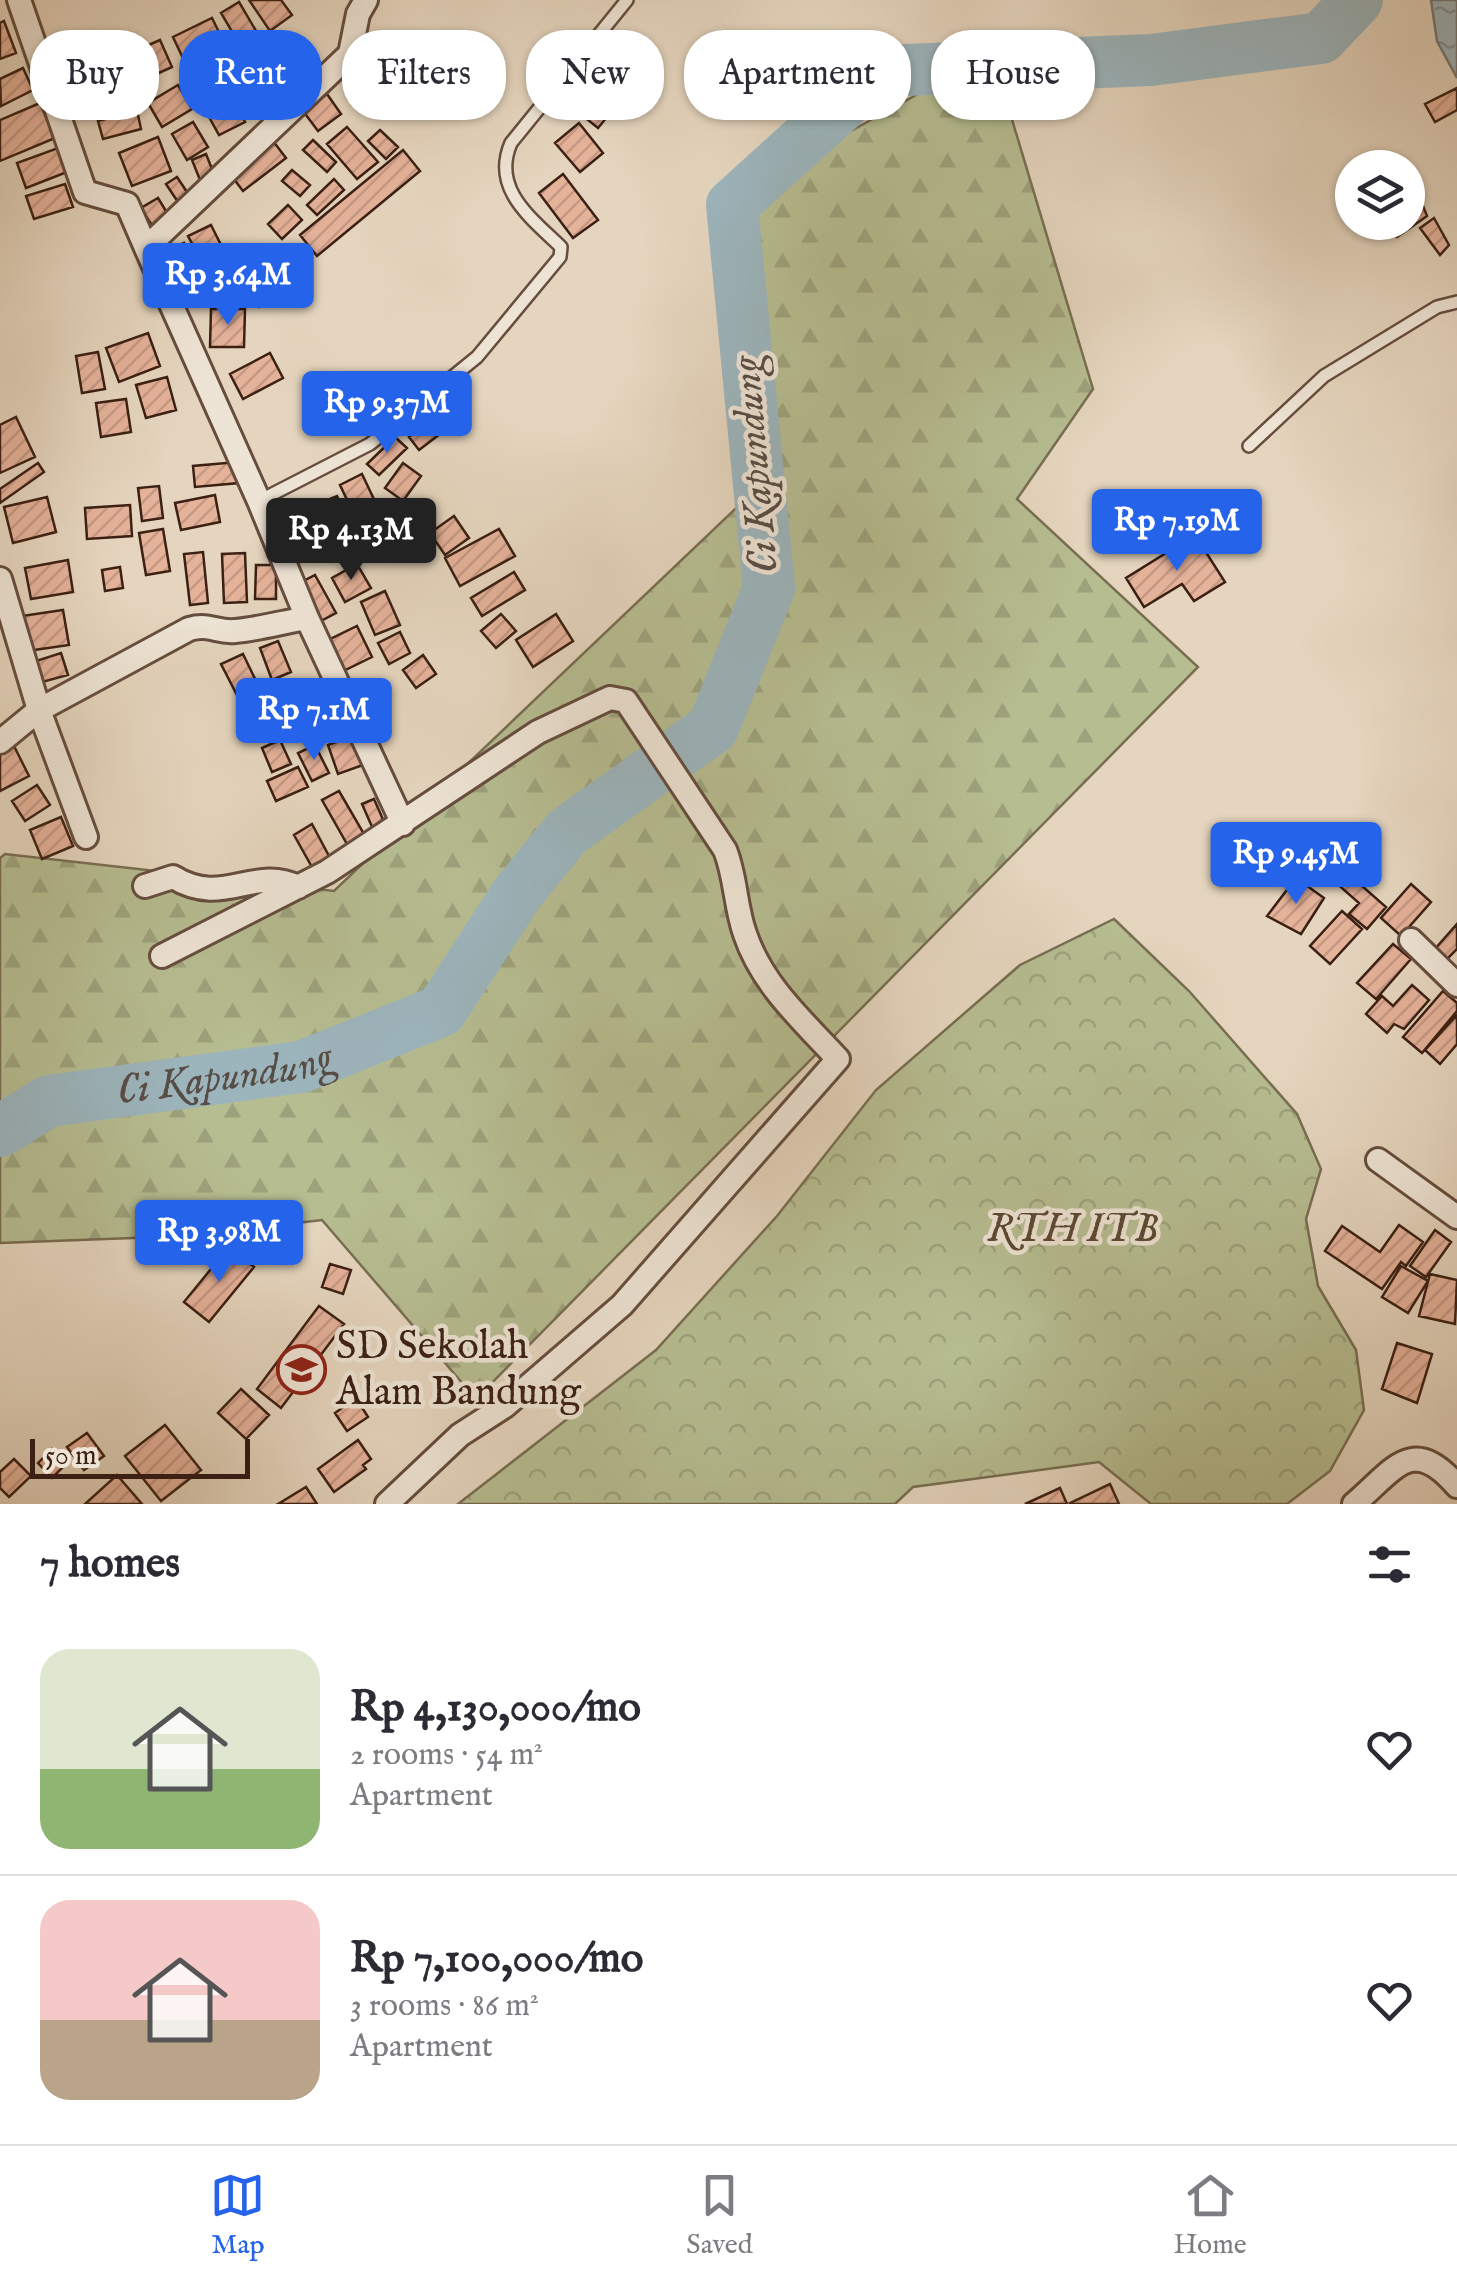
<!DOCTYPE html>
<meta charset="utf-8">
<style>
body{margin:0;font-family:"IM FELL English",serif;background:#f2f2f3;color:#2b2b33;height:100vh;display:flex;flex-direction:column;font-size:38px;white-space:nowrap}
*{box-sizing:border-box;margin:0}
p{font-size:32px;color:#7c7c81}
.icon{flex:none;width:55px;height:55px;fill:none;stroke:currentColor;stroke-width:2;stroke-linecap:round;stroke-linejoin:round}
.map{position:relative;height:1504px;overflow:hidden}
.details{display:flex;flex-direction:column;background:#fff;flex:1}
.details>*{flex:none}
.hud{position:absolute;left:30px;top:30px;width:1398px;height:90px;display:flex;gap:20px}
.buttons{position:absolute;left:1335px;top:150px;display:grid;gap:20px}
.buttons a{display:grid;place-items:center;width:90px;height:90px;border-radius:50%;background:#fff;box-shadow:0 2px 8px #0004;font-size:50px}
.scale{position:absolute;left:30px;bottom:25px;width:220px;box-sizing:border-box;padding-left:10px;border:5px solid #3b2013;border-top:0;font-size:28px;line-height:35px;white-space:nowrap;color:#3b2013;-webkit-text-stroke:8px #eee4d5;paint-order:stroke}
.price{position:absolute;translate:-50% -85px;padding:0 22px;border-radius:10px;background:#2563eb;color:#fff;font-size:32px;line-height:65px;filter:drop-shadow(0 2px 5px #0008)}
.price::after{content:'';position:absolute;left:50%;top:60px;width:30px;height:22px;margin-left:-15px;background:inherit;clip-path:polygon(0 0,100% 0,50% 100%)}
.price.active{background:#222;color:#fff}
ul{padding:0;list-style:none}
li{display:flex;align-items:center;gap:30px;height:250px;padding:0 40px}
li+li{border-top:2px solid #e1e1e2}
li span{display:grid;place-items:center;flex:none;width:280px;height:200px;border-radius:30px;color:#555}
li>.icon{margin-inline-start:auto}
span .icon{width:120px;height:120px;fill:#fffc;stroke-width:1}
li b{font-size:42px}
h2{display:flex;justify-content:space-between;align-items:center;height:120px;padding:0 40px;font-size:42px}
.tag{padding:0 35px;border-radius:40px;background:#fff;box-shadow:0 2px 8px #0004;font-size:35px;line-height:90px}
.tag.active{background:#2563eb;color:#fff}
.tabs{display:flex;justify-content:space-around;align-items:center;height:140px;border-top:2px solid #e1e1e2;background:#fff;font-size:28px;color:#7c7c81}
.tabs a{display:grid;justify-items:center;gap:5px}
.tabs .active{color:#2563eb}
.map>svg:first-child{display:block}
</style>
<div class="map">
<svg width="1457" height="1504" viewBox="0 0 1457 1504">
<defs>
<pattern id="forest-firs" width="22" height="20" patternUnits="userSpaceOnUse" patternTransform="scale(2.5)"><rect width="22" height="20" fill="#b6bd91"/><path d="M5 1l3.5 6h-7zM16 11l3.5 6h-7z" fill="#9da27c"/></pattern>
<pattern id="park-crowns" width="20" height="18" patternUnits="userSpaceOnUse" patternTransform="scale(2.5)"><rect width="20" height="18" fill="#b6bd91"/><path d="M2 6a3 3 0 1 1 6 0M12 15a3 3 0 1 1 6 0" fill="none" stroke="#9da27c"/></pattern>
<pattern id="water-ripples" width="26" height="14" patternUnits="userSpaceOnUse" patternTransform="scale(2.5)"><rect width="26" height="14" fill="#9cb5bd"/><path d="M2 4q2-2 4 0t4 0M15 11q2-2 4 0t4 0" fill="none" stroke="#809398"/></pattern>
<pattern id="building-hatch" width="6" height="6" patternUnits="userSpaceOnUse" patternTransform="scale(2.5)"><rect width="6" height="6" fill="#e5b29a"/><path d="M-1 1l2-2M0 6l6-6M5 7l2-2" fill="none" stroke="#c59984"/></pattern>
</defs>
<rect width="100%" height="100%" fill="#e5d5be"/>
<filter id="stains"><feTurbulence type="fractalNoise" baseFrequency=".002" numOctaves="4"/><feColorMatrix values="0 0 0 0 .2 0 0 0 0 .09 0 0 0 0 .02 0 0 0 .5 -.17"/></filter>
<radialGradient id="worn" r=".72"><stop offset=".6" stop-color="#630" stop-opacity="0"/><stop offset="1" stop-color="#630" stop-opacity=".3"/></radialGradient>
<path fill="url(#forest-firs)" stroke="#786e52" stroke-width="2.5" d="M992,53L1093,389L1017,499L1198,667L476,1399L322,1220L186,1236L0,1243V858L5,854L334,891L773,473L755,184Z"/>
<path fill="url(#park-crowns)" stroke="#786e52" stroke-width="2.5" d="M1114,919L1189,991L1297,1114L1321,1169L1306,1219L1318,1286L1356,1350L1364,1410L1330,1471L1287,1504H1151L1099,1462L913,1487L895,1504H458L656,1350L777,1216L876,1090L1020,965Z"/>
<path fill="url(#water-ripples)" stroke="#757979" stroke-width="2.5" d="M1431,0H1457V78L1437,41Z"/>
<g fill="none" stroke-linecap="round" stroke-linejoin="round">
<path stroke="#9cb5bd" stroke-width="52" id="s1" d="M0,1131L49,1101L301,1067L441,1011L517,894L567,832L713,728L769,588L732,205L880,71L1151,60L1321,38L1357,0"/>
</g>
<path fill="url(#building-hatch)" stroke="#3b2013" stroke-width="2.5" d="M249,0H281L292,15L270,31Z
M239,2L259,36L241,47L221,13Z
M212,18L238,71L198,90L173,37Z
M4,21L16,53L0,59V23Z
M160,40L172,67L132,85L119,58Z
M23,68L33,90L1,106L0,79Z
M599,84L620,101L598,128L577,111Z
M178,85L192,109L162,127L148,103Z
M1457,88V110L1435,122L1425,104Z
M229,92L245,122L219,135L203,106Z
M327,94L341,114L318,131L303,111Z
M40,103L55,138L0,161V120Z
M137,110L141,129L103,139L98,121Z
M193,122L208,147L187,160L172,134Z
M579,123L603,153L580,172L555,143Z
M347,127L378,162L357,179L327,144Z
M380,130L398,147L386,159L368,141Z
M158,137L171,171L132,186L119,153Z
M313,140L336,162L327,172L303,150Z
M273,141L286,158L243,191L230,174Z
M58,148L67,172L26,188L17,163Z
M403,150L420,171L317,256L300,235Z
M206,154L216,179L202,185L192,160Z
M292,170L310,185L300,196L282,181Z
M563,174L598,220L573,238L539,193Z
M177,177L193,201L182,208L166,184Z
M334,179L344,190L317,215L307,205Z
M65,184L73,207L34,219L26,196Z
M158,198L169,216L153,227L141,208Z
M1421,201L1427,216L1397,237L1387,229L1396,222H1408V213Z
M288,205L302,220L282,239L268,224Z
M1434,218L1449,245L1440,255L1420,228Z
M211,225L228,259L206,270L188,236Z
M184,243L202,286L181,295L163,252Z
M288,261L300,281L259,307L247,287Z
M228,275L238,295L218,305L208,285Z
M211,309H245L244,347H210Z
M148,333L160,366L119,382L106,348Z
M98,352L105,389L82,393L76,356Z
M270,353L283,378L243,399L230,374Z
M167,377L176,410L146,418L136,385Z
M126,399L131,432L101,437L96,403Z
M16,417L35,457L0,473V425Z
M429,420L440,434L419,450L409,437Z
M395,437L407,448L379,475L367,464Z
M237,462L239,483L195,487L193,466Z
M38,463L44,472L0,503V489Z
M403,463L421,476L403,501L385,488Z
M362,474L380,512L358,523L340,485Z
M159,486L163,518L142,521L138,488Z
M215,495L220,522L181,530L175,503Z
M337,496L357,544L333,554L312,506Z
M47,497L56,532L13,543L4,507Z
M297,501L315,528L289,545L272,517Z
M130,505L132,536L87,539L85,508Z
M408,508L419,520L391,543L381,530Z
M454,516L469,538L445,555L430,533Z
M163,529L170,571L146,575L139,533Z
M499,529L515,556L460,586L445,558Z
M1195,535L1225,582L1194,601L1182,584L1144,607L1126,578Z
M203,552L208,603L190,605L184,554Z
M245,553L247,602L224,603L222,554Z
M68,560L73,592L31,599L25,568Z
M357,564L371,588L345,602L332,578Z
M256,565H276V599H255Z
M120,567L123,588L105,591L102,570Z
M514,572L525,590L482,616L471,598Z
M315,575L336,613L317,623L296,585Z
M385,591L400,625L375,635L361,602Z
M63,610L69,645L27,651L22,616Z
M501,614L516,631L496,648L481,631Z
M556,614L573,641L533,667L516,640Z
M357,626L372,657L335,675L320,644Z
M400,632L410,653L389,664L378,643Z
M278,641L291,672L272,680L260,648Z
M61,653L68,675L42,682L36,661Z
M243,654L259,687L238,697L221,664Z
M423,655L436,674L416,688L403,670Z
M327,677L333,693L294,707L288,692Z
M273,701L280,718L249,731L242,715Z
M335,701L342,719L298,737L290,720Z
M352,736L363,765L338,774L328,745Z
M280,740L291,764L272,772L262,748Z
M315,745L329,773L312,781L298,753Z
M14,746L29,776L0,791V753Z
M298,767L308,787L276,801L267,781Z
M37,785L50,805L25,821L12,801Z
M339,791L364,834L347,844L322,800Z
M374,799L385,824L373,829L362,804Z
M61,817L73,846L42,859L30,830Z
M312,824L330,858L312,867L294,835Z
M1345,871L1386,907L1367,929L1349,914L1359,903L1335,882Z
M1296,878L1324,898L1301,934L1267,916Z
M1411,884L1431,902L1401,936L1381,918Z
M1342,911L1362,929L1330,964L1310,946Z
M1457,924V949L1446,960L1434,950Z
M1393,944L1411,959L1376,999L1357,983Z
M1412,985L1429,1000L1404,1029L1394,1024L1387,1033L1366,1014L1382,996L1393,1006Z
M1443,991L1457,1003V1011L1422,1053L1403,1037Z
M1457,1015V1044L1440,1064L1425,1050Z
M1399,1225L1423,1242L1406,1266L1401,1262L1382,1289L1325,1251L1342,1226L1380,1252Z
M1435,1230L1451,1242L1426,1277L1410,1266Z
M229,1247L254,1267L209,1322L184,1302Z
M330,1264L351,1270L343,1294L322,1287Z
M1401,1266L1428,1281L1408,1313L1382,1297Z
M1430,1274L1457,1280L1455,1324L1419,1316Z
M319,1306L344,1324L281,1408L257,1389Z
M1397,1343L1432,1354L1417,1403L1382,1389Z
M241,1389L269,1415L246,1439L218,1413Z
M356,1398L368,1417L347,1431L335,1413Z
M165,1425L201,1470L161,1501L125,1456Z
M87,1433L104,1456L84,1470L67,1447Z
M358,1440L371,1459L363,1465L366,1469L334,1492L318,1469Z
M52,1449L66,1464L52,1478L38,1463Z
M14,1459L31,1476L9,1497L0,1488V1472Z
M117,1475L142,1504H85Z
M1110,1484L1119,1504H1071L1070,1503Z
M306,1487L317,1504H278Z
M1060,1488L1067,1504H1025Z"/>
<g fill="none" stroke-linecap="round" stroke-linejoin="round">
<defs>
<path id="lane" d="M1249,446L1324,376L1437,307L1457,302
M259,501L370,444L477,357L560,257L561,247C531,218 491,189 511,143L627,0"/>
<path id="street" d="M19,0L85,192L127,204L146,248
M366,0L358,14L350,54L146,248L259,501L307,618L403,824
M0,579L39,710L86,837
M0,742L39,710L189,629C210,623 217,633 235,631C259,629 283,622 307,618
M145,886L173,877C223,908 254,865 298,887
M1411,940L1457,985
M162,956L327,872L538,732L610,698L626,701L725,850C736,877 735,906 745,934C762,985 803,1021 838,1059L622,1305L505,1406L460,1435L387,1504
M1378,1160L1457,1217
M1354,1504C1395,1469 1412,1434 1457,1486"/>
</defs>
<use href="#lane" stroke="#664d3e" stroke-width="16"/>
<use href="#street" stroke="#664d3e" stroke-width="28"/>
<use href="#lane" stroke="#eee4d5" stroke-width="11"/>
<use href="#street" stroke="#eee4d5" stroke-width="22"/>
</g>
<defs>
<symbol id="school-ring" viewBox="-11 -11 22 22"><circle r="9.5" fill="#eee4d5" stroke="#8f2418" stroke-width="1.5"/><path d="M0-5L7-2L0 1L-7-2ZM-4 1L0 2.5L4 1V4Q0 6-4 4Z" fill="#8f2418"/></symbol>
</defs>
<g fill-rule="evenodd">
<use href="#school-ring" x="274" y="1342" width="55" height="55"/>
</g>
<g text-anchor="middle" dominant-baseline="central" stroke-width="9" stroke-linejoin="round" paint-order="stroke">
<g font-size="40" font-style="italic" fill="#5a4732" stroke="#eee4d5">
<text x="1073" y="1230">RTH ITB</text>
</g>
<g font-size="40" fill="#3b2013" stroke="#eee4d5" text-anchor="start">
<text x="336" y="1347">SD Sekolah<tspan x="336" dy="46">Alam Bandung</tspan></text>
</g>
<g font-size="42" font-style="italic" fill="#584d46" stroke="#eee4d5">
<text transform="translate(756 465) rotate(-95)">Ci Kapundung</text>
<text stroke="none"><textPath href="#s1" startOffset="235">Ci Kapundung</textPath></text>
</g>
</g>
<rect width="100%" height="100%" filter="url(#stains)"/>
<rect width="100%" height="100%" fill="url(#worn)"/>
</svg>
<div class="buttons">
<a><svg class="icon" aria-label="layers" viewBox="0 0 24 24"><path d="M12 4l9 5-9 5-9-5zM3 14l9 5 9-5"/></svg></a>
</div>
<div class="scale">50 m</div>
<b class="price" style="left:228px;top:328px">Rp 3.64M</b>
<b class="price" style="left:387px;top:456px">Rp 9.37M</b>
<b class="price" style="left:1177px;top:574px">Rp 7.19M</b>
<b class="price active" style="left:351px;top:583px">Rp 4.13M</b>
<b class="price" style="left:314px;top:763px">Rp 7.1M</b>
<b class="price" style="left:1296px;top:907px">Rp 9.45M</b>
<b class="price" style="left:219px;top:1285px">Rp 3.98M</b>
<div class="hud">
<a class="tag">Buy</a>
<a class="tag active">Rent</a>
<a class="tag">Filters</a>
<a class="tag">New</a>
<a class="tag">Apartment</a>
<a class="tag">House</a>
</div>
</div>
<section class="details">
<h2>7 homes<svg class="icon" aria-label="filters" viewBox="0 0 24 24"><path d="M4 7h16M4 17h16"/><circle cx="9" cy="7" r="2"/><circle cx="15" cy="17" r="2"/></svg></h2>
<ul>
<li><span style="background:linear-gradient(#dfe7d0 60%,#8fb573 0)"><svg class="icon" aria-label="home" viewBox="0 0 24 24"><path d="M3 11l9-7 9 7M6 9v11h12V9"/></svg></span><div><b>Rp 4,130,000/mo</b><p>2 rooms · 54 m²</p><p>Apartment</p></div><svg class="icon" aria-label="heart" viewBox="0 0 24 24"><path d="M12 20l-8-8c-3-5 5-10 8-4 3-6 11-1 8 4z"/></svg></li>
<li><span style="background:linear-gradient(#f6c9c9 60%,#b9a48a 0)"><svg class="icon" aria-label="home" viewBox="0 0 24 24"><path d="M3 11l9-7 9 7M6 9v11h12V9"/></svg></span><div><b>Rp 7,100,000/mo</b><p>3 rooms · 86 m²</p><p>Apartment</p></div><svg class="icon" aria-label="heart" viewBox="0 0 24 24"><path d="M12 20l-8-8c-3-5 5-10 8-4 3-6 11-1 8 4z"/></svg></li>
</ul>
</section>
<nav class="tabs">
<a class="active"><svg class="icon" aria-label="map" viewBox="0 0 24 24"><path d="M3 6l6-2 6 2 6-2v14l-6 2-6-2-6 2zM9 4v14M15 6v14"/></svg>Map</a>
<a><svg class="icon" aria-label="saved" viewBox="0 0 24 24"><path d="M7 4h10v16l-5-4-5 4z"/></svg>Saved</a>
<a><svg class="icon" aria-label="home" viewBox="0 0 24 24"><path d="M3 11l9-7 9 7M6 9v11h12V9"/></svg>Home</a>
</nav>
